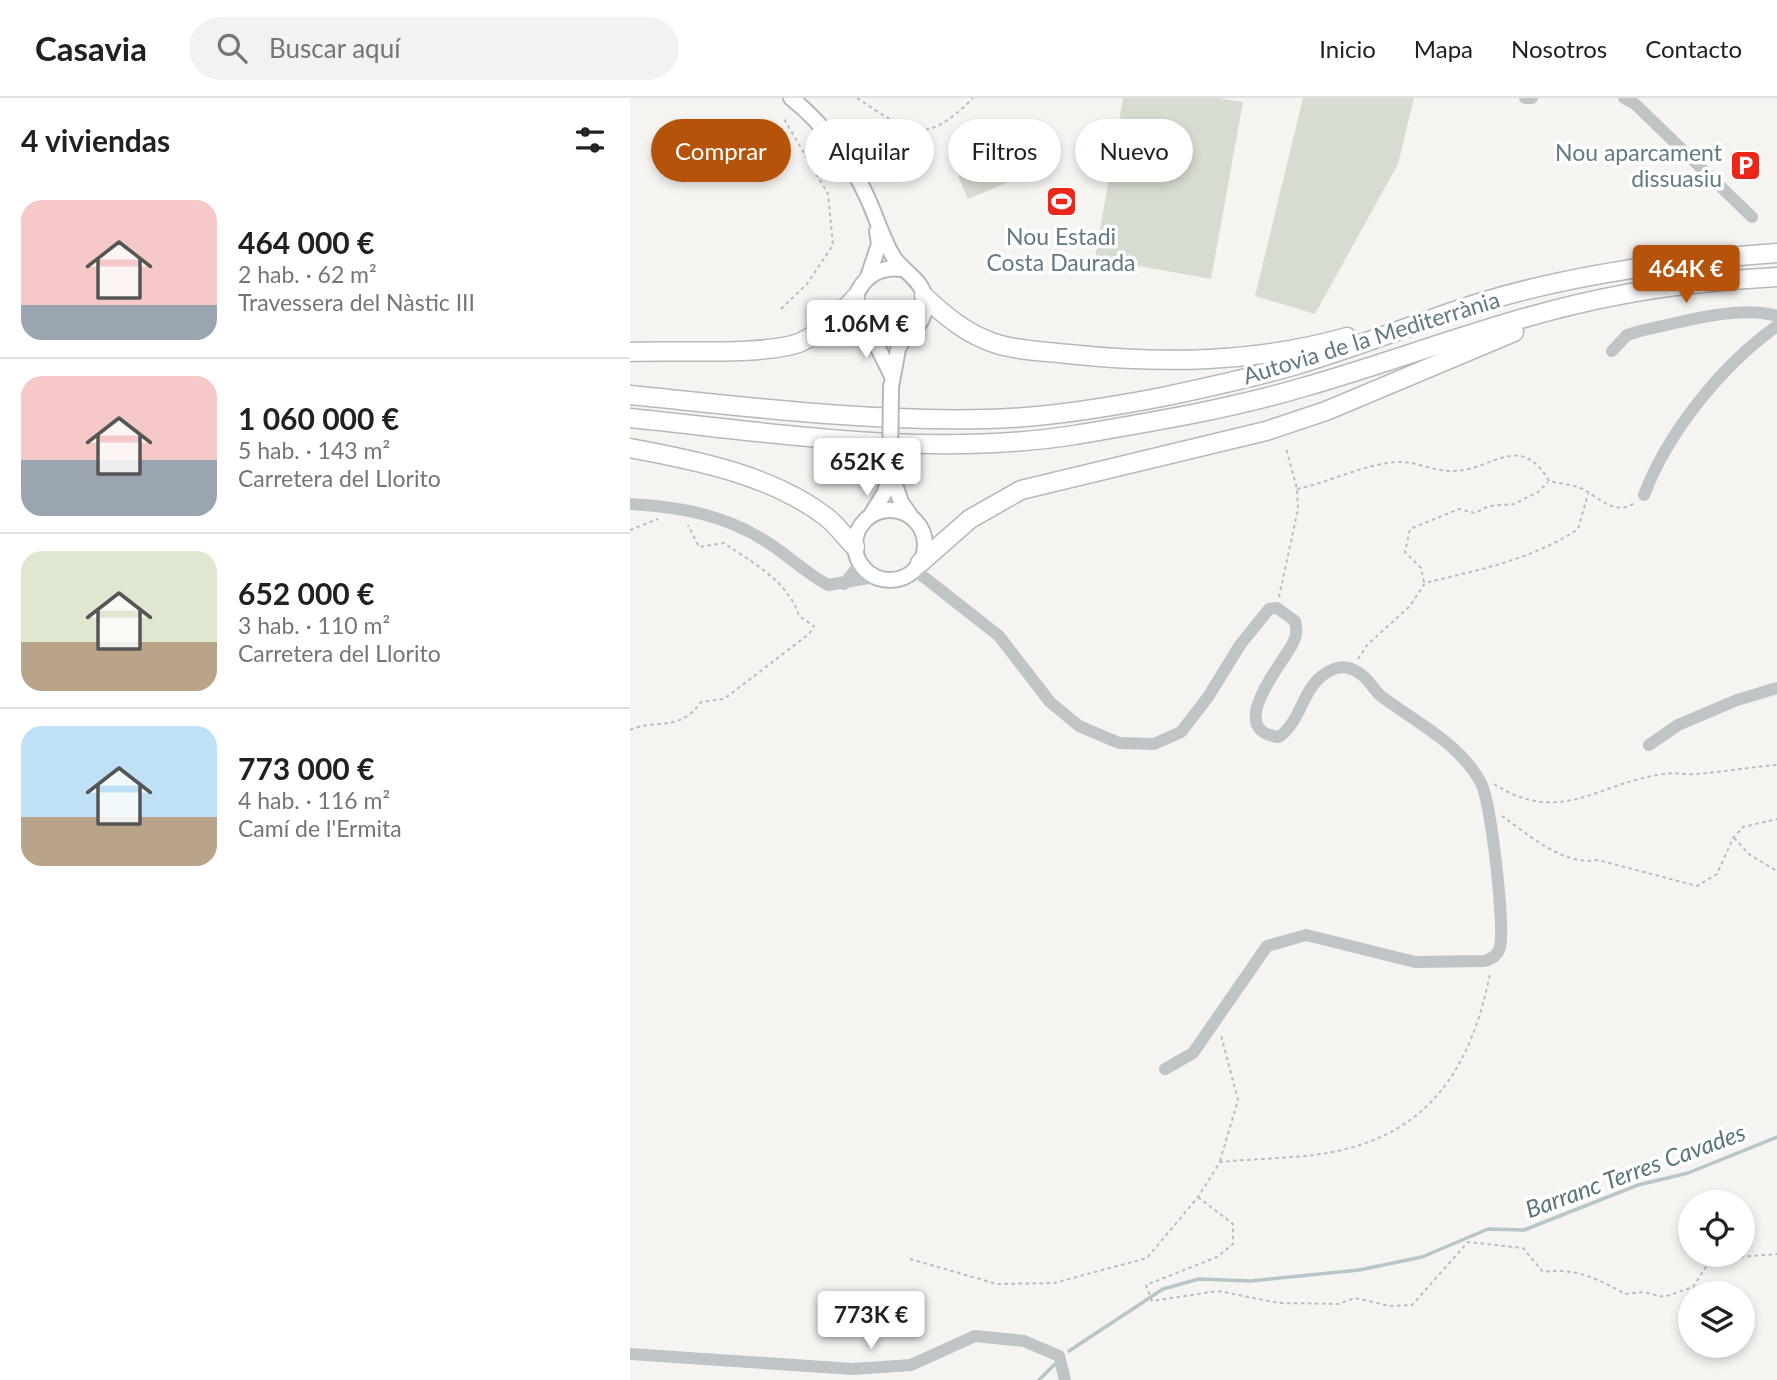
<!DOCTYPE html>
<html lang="es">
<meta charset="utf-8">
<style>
body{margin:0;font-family:Lato,sans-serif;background:#f2f2f2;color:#202124;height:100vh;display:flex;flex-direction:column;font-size:26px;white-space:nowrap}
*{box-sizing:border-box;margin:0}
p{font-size:23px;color:#757577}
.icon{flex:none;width:38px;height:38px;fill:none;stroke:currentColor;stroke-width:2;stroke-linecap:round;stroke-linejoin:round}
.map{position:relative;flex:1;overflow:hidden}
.panel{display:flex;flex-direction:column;background:#fff;width:630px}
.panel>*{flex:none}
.hud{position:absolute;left:21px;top:21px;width:665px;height:63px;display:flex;gap:14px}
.fabs{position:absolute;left:1048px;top:1092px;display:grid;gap:14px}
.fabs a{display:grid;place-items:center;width:77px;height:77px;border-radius:50%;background:#fff;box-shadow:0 4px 10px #0003;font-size:35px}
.price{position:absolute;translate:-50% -60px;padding:0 16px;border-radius:7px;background:#fff;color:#222;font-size:23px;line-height:46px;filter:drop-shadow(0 2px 4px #0008)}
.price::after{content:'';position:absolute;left:50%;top:42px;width:21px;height:16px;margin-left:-10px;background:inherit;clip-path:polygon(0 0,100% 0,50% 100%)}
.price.active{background:#b45309;color:#fff}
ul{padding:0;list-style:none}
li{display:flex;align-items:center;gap:21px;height:175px;padding:0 21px}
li+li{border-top:2px solid #e0e0e0}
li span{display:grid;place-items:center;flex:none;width:196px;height:140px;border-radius:21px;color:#555}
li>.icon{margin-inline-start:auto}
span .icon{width:84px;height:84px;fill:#fffc;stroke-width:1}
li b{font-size:30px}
h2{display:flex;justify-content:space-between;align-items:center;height:84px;padding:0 21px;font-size:30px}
.pill{padding:0 24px;border-radius:32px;background:#fff;box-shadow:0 4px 10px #0003;font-size:24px;line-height:63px}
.pill.active{background:#b45309;color:#fff}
header{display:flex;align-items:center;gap:42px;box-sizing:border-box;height:98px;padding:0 35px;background:#fff;border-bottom:2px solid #e0e0e0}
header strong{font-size:33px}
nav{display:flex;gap:38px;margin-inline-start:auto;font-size:24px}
.search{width:490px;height:63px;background:#f2f2f2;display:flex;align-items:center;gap:18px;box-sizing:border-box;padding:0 24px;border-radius:38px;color:#757577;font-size:26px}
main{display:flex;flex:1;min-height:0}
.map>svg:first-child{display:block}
</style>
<header>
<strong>Casavia</strong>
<div class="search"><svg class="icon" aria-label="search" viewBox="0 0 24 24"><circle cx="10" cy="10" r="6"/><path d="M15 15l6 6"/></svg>Buscar aquí</div>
<nav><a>Inicio</a><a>Mapa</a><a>Nosotros</a><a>Contacto</a></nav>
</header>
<main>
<section class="panel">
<h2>4 viviendas<svg class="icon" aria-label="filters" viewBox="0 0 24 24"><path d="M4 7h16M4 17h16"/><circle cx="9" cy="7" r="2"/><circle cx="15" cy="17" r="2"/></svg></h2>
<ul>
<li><span style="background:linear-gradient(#f6c9c9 75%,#9aa5b1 0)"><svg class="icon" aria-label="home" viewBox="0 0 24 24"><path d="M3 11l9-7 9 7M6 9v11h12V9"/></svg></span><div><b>464 000 €</b><p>2 hab. · 62 m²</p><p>Travessera del Nàstic III</p></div></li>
<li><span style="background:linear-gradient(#f6c9c9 60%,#9aa5b1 0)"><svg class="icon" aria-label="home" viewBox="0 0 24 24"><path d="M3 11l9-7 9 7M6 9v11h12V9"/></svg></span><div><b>1 060 000 €</b><p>5 hab. · 143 m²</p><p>Carretera del Llorito</p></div></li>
<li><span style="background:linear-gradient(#dfe7d0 65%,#b9a48a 0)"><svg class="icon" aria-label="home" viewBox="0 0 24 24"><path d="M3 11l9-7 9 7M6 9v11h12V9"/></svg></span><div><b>652 000 €</b><p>3 hab. · 110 m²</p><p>Carretera del Llorito</p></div></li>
<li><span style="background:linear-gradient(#bfe0f5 65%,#b9a48a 0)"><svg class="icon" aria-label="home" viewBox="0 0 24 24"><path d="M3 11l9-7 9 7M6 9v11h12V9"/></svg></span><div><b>773 000 €</b><p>4 hab. · 116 m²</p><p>Camí de l'Ermita</p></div></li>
</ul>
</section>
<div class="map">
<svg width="1147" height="1282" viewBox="0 0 1147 1282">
<rect width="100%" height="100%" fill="#f5f4f1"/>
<path fill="#d7dcd1" d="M493,0H588L613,4L581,181L465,160Z
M673,0H784L768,66L685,216L625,198Z
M385,53L395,77L338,101L328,78Z"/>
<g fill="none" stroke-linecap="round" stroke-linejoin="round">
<path stroke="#b7c7c9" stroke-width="3.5" d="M439,1253L533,1191L569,1181L621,1183L729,1172L792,1159L858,1131L894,1132L1008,1087L1058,1075L1147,1039
M409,1282L424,1267"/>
<defs>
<path id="major" d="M161,0C194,26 221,63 238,101C247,121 253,142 264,160C272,172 291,182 294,197C302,238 257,251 231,225L225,200C233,179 248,168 272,171
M238,179L249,146L247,133
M240,234L261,276
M261,289L268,251L276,236
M260,372L271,404L280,417
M225 447a35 35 0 1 1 70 0a35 35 0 1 1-70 0Z
M241,417L255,394L260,374"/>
<path id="highway" d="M294,198C315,218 337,236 364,245C387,253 414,253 438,256C532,266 625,265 717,239
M0,254C40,252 139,258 171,244C194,233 209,218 225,200
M0,297C119,309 238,324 357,321C415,320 475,310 532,299C575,290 620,280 663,268C727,249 789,224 852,204C948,175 1048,162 1147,155
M0,320C145,335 299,360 445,337C521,324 600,311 674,289C779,259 882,217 990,197C1041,187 1094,182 1147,179
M0,350C65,362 141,377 195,418C206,426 215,439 225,449
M290,465L340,421L391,392L636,333L696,313L884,234"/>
</defs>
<use href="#major" stroke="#b3b9bb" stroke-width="18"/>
<use href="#highway" stroke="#b4b9bb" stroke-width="21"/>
<path stroke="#b9bdbf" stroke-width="2" stroke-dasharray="3.5 3.5" stroke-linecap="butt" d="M227,0C278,33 293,51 343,0
M151,211L177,186L203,147L198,96L154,21
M667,391C700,384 732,367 766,364C787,363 804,374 824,373C863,372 890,333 919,383C930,386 946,386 956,393C973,403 986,417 1005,405
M0,432L28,421
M794,484L791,470L775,454L780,431L829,411L845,415L859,408L884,406L908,394L918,384
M649,499L668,411L667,391L656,350
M728,561L737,547L780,508L795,485C847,472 902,462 948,431L958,396
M0,632C26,620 49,635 71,604L94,601L179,536L184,528L169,518C159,484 122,464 94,445L69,449L58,427
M864,686C931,729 969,684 1034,676C1045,674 1056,677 1066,676C1093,674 1120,669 1147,667
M872,718C899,737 933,768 968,762L1067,788L1087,776L1103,740L1113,729L1147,721
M1104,740L1120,757L1147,773
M590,1063L608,1002L591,937
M568,1099L603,1126V1146L587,1159L516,1187L522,1203L588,1193L649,1205L708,1206L725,1200L760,1208L782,1207L838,1144L893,1150L913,1174C942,1169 970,1181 995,1196L1013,1194L1034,1199L1063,1189L1081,1161L1147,1156
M280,1161L367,1186L424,1185L517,1160L568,1099L590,1064C630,1060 674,1061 712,1052C805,1030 842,964 860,876"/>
<path stroke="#bfc5c7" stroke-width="12" d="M895,0H902
M994,0L1005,6L1122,119
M982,253L997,237L1010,233C1049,225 1109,206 1147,218
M1014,397C1038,334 1092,267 1147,228
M0,406C51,409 97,417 140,446C160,459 177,476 198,487L245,479
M285,472L369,538L420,604L449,628L489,645L524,646L551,634L578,599L610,547L639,511L647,510L665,523C667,532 667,537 663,545C654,564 593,633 649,639C675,620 671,584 704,571C712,567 722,570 729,575C738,580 743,591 751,598C785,624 830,645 851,685C861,704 875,828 870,849C868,857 863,860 855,863L785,864L676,837L637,848L563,955L535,971
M214,486L230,466
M1019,647L1048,627L1107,602L1147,590
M0,1256L223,1271L281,1267L345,1238L394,1243L429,1258L435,1282"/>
<use href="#major" stroke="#fff" stroke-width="14"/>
<use href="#highway" stroke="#fff" stroke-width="18"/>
<defs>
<path id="major-bridge" d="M260,372L261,289"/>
</defs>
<use href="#major-bridge" stroke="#b3b9bb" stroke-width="18" stroke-linecap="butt"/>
<use href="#major-bridge" stroke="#fff" stroke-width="14"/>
</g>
<defs>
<symbol id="parking-square" viewBox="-11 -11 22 22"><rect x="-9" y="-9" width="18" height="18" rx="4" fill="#ec2719" stroke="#fff"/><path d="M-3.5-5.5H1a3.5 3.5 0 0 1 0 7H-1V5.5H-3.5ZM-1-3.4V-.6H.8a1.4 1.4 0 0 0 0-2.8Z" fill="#fff"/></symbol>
<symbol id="stadium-square" viewBox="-11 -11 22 22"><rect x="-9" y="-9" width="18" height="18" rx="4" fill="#ec2719" stroke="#fff"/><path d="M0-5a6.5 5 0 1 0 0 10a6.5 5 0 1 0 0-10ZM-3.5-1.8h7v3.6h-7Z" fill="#fff"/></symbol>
</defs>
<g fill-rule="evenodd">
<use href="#parking-square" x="1098" y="50" width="35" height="35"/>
<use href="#stadium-square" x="414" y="86" width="35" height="35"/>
</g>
<g text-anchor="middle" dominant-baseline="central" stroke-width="7" stroke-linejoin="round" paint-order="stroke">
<g font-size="23" fill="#627a83" stroke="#fff" text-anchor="end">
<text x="1092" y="54">Nou aparcament<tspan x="1092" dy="26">dissuasiu</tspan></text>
<text x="431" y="138" text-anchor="middle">Nou Estadi<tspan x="431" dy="26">Costa Daurada</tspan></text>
</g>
<g font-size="23" fill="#627a83" stroke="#fff">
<text transform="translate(741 239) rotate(-17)">Autovia de la Mediterrània</text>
</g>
<g font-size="24" font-style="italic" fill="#59767a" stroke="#fff">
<text transform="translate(1005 1072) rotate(-20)">Barranc Terres Cavades</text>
</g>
</g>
</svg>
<div class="fabs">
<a><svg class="icon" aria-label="locate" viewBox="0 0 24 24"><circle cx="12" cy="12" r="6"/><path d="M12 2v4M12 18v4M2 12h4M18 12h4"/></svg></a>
<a><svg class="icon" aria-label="layers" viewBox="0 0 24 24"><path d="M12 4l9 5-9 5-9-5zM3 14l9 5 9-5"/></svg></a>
</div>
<b class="price active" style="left:1056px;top:207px">464K €</b>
<b class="price" style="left:236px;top:262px">1.06M €</b>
<b class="price" style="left:237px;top:400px">652K €</b>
<b class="price" style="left:241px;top:1253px">773K €</b>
<div class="hud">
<a class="pill active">Comprar</a>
<a class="pill">Alquilar</a>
<a class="pill">Filtros</a>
<a class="pill">Nuevo</a>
</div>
</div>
</main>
